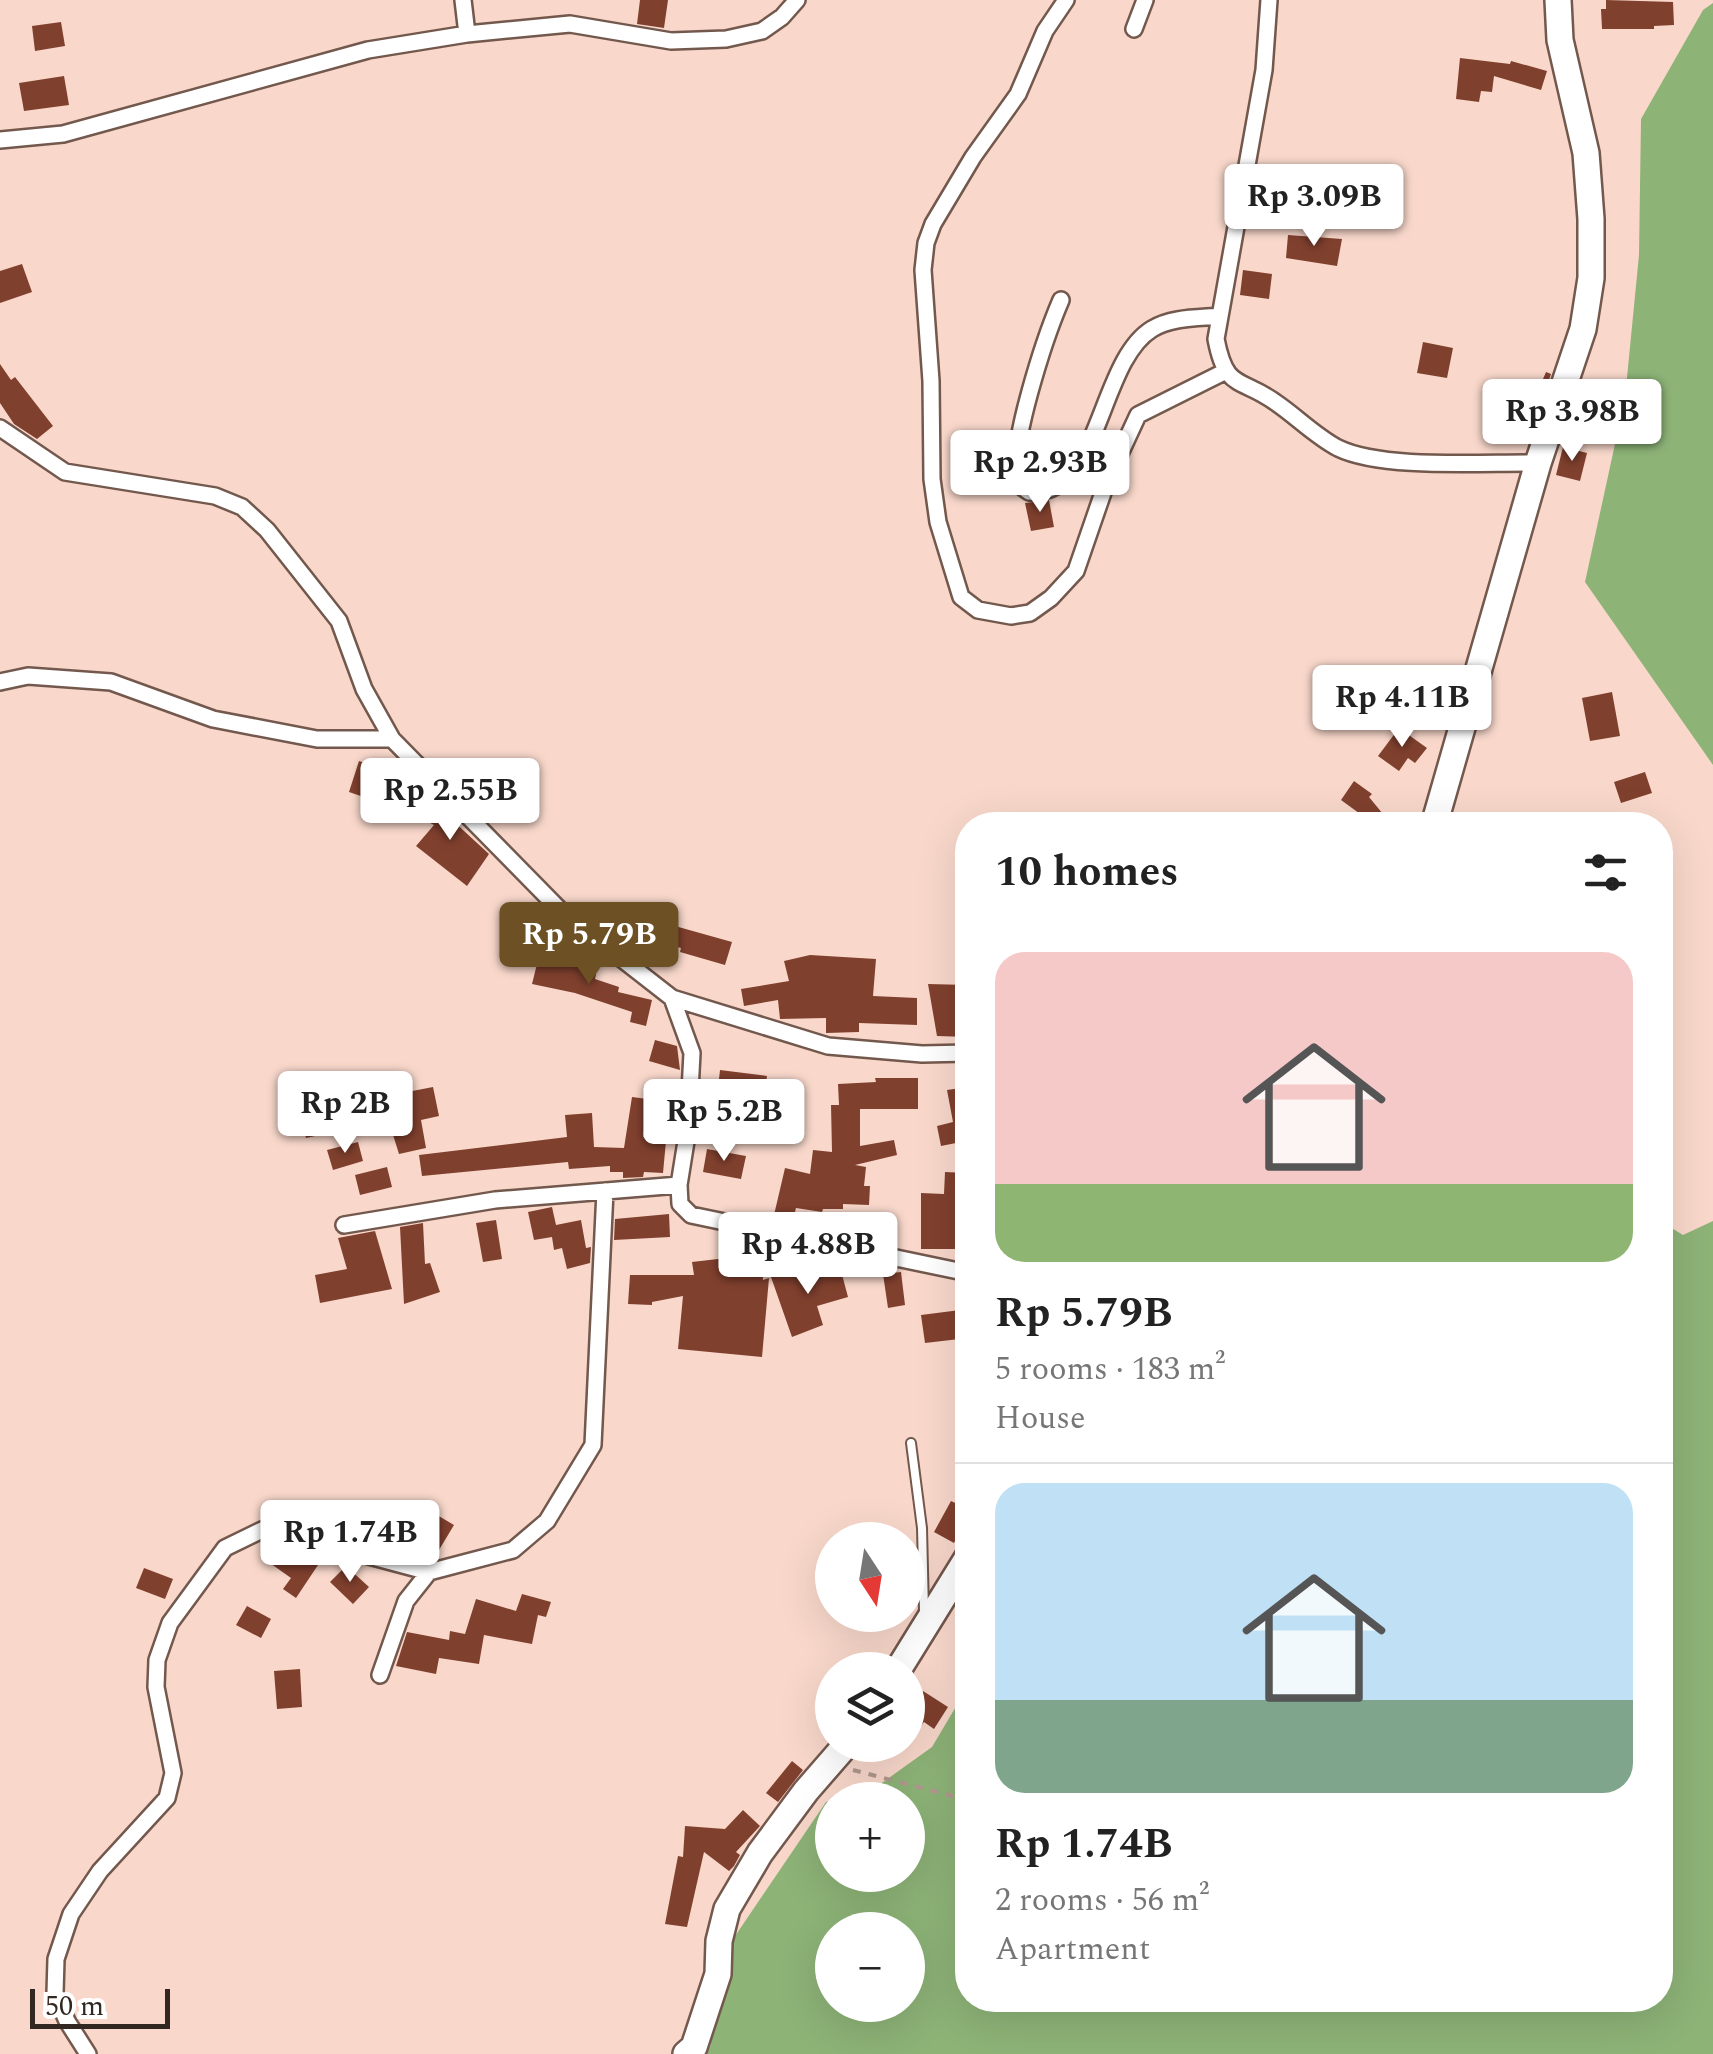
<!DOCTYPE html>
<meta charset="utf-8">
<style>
body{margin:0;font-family:Spectral,serif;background:#f6f6f6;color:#222;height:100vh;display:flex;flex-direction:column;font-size:38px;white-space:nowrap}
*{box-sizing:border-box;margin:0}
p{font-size:32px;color:#767676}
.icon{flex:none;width:55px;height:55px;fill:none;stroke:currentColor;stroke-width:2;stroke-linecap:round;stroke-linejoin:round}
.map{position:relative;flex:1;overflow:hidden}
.drawer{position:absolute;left:955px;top:812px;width:718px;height:1200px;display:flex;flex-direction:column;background:#fff;border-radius:40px;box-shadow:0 10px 40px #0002}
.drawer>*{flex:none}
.needle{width:65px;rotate:168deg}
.tools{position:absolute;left:815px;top:1522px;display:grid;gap:20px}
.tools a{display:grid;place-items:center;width:110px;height:110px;border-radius:50%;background:#fff;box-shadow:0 10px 40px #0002;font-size:50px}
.scale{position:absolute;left:30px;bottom:25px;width:140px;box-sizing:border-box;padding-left:10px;border:5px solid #332722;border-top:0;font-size:28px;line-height:35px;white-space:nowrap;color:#332722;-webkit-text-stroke:8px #fff;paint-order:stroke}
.price{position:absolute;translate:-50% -85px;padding:0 22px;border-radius:10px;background:#fff;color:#222;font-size:32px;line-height:65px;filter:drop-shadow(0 2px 5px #0008)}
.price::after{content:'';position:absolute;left:50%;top:60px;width:30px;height:22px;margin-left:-15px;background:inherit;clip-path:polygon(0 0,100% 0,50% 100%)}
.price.current{background:#6d5124;color:#fff}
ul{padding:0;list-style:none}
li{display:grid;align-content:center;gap:20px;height:530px;padding:0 40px}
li+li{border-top:2px solid #e0e0e0}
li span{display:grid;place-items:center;height:310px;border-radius:30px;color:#555}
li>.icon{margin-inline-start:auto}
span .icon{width:180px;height:180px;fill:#fffc;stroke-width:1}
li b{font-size:42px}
h2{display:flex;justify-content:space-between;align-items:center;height:120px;padding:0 40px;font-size:42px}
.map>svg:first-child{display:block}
</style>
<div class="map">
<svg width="1713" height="2054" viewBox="0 0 1713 2054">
<rect width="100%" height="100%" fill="#f9d8cb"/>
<path fill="#8db377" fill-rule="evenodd" d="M1713,3V765L1585,582L1625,398L1639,255L1641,119L1703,10Z
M1660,1221L1683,1235L1713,1221V2054H701L710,2047L731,1942L826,1802L832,1801V1875H908V1800H835L872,1790L932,1747L967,1688L968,2000H1660ZM832,1930H908V2005H832Z"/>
<path fill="#80402e" d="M640,0H668L664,28L637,24Z
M1606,0L1673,2L1674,25L1654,26V29H1602L1601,9H1606Z
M61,22L65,46L35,51L32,26Z
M1460,58L1510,64L1511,61L1547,71L1541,90L1494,76L1492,92L1481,91L1479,102L1456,99Z
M64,76L69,105L24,111L19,83Z
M1288,235L1342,239L1337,266L1286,258Z
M22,264L32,292L0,303V271Z
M1243,270L1272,274L1269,299L1240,295Z
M1423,342L1453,348L1447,378L1417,373Z
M0,364L11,380L15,377L53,426L37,439L14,424L0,403Z
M1546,372L1551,374L1540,406L1529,402L1520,436L1505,432L1507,424L1499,422L1505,400L1513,402L1518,383L1540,386Z
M1563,447L1587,453L1580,481L1556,475Z
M1049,500L1054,527L1031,531L1025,503Z
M1612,692L1620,736L1590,741L1582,698Z
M1399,728L1427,748L1415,763L1408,758L1399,771L1378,756Z
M359,761L404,776L393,807L349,792Z
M1645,772L1652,793L1621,803L1614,782Z
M1354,781L1372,794L1369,797L1392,825H1352L1363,816L1341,800Z
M429,792L440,804L438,807L489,854L467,886L416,846L434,825L417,816Z
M615,905L649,922L650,919L732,942L725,965L680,952L681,948L641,937L636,946L603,930Z
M810,955L876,959L873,996L917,998V1025L859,1023V1032L826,1033V1018L780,1019L778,1000L744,1006L741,989L789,981L784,961Z
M539,956L581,966L580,970L596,974L595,979L619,987L618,992L652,1000L646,1026L630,1022L632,1012L575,993L532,984Z
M928,984L968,985V1037L937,1036Z
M655,1040L677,1046L680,1070L649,1061Z
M720,1070L767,1076L760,1129L714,1124Z
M875,1078H918V1109H860V1146L894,1140L897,1155L855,1165L866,1167L864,1186H870L869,1205L843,1204V1209H823L822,1212L796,1208L793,1219L774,1215L785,1168L810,1174L813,1150L832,1152L831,1105H839L838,1084L876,1082Z
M433,1087L439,1116L421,1120L426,1148L399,1154L389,1122L407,1118L402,1093Z
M968,1087V1160L960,1161L956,1143L941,1146L937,1126L953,1122L947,1090Z
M632,1097L671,1102L669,1118L646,1115L643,1137L666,1141L663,1173L644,1172L643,1177L623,1178V1172H610V1166L569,1169L568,1162L422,1176L419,1155L567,1137L565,1115L592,1113L594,1147L624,1148Z
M323,1108L329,1133L306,1138L300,1114Z
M358,1142L363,1161L333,1170L327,1150Z
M707,1149L746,1156L741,1179L703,1172Z
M387,1167L392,1187L360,1195L355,1175Z
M945,1172L968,1173V1249H921V1193L944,1194Z
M552,1207L556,1225L581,1220L586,1248L591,1247L590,1263L567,1269L562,1248L554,1250L552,1237L534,1240L528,1212Z
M669,1214L670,1237L614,1240L615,1219Z
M496,1220L502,1259L483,1262L476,1223Z
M423,1223L425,1264L430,1263L440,1292L404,1304L400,1227Z
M375,1231L392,1289L320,1303L315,1275L347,1269L338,1238Z
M761,1254L763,1280L769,1278L762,1357L678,1349L683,1296L652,1302V1305L628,1304L630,1275H694L692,1262Z
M840,1267L848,1297L817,1306L823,1325L792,1337L771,1277L796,1269L799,1279Z
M901,1272L905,1305L888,1308L883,1274Z
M968,1309V1338L925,1343L921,1315Z
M951,1501L968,1509V1517L954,1543L934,1532Z
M437,1515L454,1525L439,1550L423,1540Z
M290,1538L306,1544L300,1553L318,1565L296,1598L283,1589L291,1578L267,1561L283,1539Z
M346,1566L369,1587L353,1604L330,1582Z
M144,1568L173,1579L165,1599L136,1588Z
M522,1594L551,1602L546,1617L538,1615L532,1644L484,1635L479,1664L439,1658L436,1674L396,1666L407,1632L449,1640L450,1631L465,1634L476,1599L516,1611Z
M247,1606L271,1619L261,1638L236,1625Z
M300,1669L302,1707L277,1709L274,1671Z
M923,1691L948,1707L934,1729L924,1722L919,1729L908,1721V1714Z
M792,1761L803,1770L778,1802L766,1793Z
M743,1810L760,1826L736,1852L740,1855L734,1866L729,1871L704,1852L687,1927L665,1924L678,1856L683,1857L685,1826L725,1829Z"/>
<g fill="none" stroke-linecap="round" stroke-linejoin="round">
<defs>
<path id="lane" d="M911,1443L922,1528L924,1611"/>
<path id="street" d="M463,0L467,34
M1066,0L1045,31L1018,94L973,157L933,224L926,243L923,270L931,381L932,479L938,522L961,597L978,610L1011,616L1030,613L1051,598L1076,571L1106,484L1138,415L1226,371
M1269,0L1264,70L1216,339C1226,391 1240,377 1275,402C1296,416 1315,436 1338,448C1383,470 1486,462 1538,463
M1134,29L1145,0
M0,140L63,134L368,50L467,34L570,24L671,41L726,39L762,31L782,17L797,0
M1061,300C1046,335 1007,450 1018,484L1029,492C1101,497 1098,362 1152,329C1171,317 1198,318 1220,316
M0,428L65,472L215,496L242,507L267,530L339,621L364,689L392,739L563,913L672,998L692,1053L688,1129L679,1185L680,1204L691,1215L968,1273
M0,682L28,676L111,682L213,719L317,739H392
M672,998L828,1046L922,1054L968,1053
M344,1225L495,1200L679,1185
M380,1675L406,1601L429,1572
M88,2054L67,2021L55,1993L56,1959L71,1914L100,1871L167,1798L173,1773L156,1687L157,1660L170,1623L225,1548L262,1530L291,1527L324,1534L369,1556L429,1572L513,1550L547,1521L593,1445L605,1191"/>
<path id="primary" d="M1434,825L1538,463L1583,329L1591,278V219L1586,153L1560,40L1558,0
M898,1670L968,1557
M686,2054L694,2047L718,1974L719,1941L727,1909L760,1853L806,1791L846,1745"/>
</defs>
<use href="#lane" stroke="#73584d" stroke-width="12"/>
<use href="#street" stroke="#73584d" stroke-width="20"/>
<use href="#primary" stroke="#73584d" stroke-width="30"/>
<path stroke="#b2988e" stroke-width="4" stroke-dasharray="8 8" stroke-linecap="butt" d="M853,1770L968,1800"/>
<use href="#lane" stroke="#fff" stroke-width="8"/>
<use href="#street" stroke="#fff" stroke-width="15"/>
<use href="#primary" stroke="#fff" stroke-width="25"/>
</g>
</svg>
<div class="tools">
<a><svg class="needle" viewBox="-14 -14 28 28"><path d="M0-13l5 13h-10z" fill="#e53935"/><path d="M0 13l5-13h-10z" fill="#767676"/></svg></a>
<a><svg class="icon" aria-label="layers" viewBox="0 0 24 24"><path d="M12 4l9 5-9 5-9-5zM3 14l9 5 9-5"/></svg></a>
<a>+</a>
<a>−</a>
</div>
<div class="scale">50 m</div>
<b class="price" style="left:1314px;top:249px">Rp 3.09B</b>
<b class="price" style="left:1572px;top:464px">Rp 3.98B</b>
<b class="price" style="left:1040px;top:515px">Rp 2.93B</b>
<b class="price" style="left:1402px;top:750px">Rp 4.11B</b>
<b class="price" style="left:450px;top:843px">Rp 2.55B</b>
<b class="price current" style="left:589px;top:987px">Rp 5.79B</b>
<b class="price" style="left:345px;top:1156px">Rp 2B</b>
<b class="price" style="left:724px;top:1164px">Rp 5.2B</b>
<b class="price" style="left:808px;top:1297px">Rp 4.88B</b>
<b class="price" style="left:350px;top:1585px">Rp 1.74B</b>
<section class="drawer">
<h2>10 homes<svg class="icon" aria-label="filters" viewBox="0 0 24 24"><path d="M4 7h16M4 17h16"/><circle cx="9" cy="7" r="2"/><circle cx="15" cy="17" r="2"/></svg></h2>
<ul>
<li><span style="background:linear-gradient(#f6c9c9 75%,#8fb573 0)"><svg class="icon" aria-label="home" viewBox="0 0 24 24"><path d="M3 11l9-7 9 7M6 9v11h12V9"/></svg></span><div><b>Rp 5.79B</b><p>5 rooms · 183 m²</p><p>House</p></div></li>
<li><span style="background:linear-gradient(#bfe0f5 70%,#7fa58c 0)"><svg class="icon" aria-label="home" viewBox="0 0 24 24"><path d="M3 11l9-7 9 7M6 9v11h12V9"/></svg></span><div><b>Rp 1.74B</b><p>2 rooms · 56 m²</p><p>Apartment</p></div></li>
</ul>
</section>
</div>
